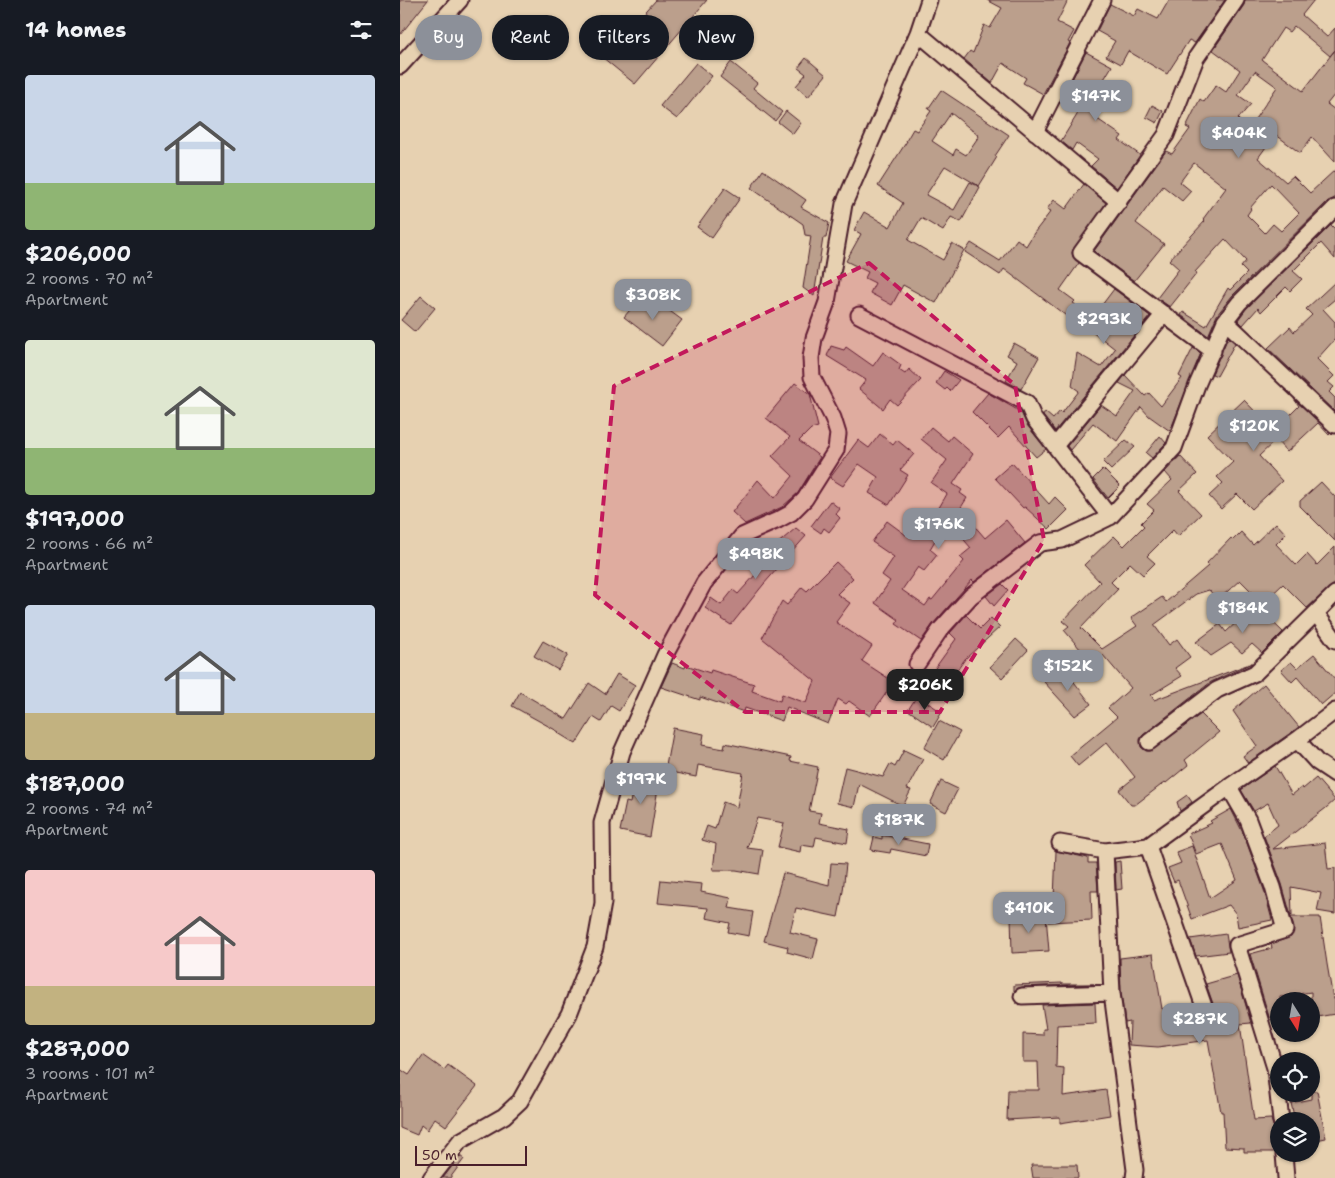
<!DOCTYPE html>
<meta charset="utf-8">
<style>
body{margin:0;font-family:"Shantell Sans",sans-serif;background:#20242c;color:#f1f3f6;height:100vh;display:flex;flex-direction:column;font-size:19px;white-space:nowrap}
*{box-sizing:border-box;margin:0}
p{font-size:16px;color:#9ea1a6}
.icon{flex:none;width:28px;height:28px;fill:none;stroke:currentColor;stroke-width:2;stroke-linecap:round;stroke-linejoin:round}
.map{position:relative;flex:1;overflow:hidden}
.panel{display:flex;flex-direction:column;background:#171b24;width:400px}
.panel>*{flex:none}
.hud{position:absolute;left:15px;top:15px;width:475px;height:45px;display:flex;gap:10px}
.needle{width:32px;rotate:169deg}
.fabs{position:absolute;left:870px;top:992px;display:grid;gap:10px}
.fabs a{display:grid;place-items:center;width:50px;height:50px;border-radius:50%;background:#171b24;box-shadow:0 1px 4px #0004;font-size:25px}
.scale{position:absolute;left:15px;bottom:12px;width:112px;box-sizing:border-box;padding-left:5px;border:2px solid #4a1f2b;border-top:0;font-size:14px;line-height:18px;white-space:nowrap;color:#4a1f2b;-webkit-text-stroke:4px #e7d1b1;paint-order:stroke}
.price{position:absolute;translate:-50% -42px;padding:0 11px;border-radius:10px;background:#8c9099;color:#fff;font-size:16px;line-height:32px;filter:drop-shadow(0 1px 2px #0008)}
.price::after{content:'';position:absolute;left:50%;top:30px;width:15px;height:11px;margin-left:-8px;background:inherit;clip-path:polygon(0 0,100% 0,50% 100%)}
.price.current{background:#222;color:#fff}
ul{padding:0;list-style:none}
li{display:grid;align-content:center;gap:10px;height:265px;padding:0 25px}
li span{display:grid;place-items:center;height:155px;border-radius:5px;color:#555}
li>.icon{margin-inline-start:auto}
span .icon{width:90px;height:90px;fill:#fffc;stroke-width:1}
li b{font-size:21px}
h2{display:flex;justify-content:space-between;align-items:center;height:60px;padding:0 25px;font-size:21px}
.pill{padding:0 18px;border-radius:22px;background:#171b24;box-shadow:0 1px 4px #0004;font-size:18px;line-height:45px}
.pill.current{background:#8c9099;color:#fff}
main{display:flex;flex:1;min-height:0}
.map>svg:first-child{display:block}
</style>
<main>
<section class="panel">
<h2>14 homes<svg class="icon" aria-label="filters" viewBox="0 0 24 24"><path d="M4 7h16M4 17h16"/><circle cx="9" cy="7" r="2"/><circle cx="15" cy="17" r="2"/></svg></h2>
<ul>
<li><span style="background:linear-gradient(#c9d6e8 70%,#8fb573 0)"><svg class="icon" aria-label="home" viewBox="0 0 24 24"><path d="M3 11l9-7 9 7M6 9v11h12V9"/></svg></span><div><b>$206,000</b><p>2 rooms · 70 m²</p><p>Apartment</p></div></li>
<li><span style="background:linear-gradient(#dfe7d0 70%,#8fb573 0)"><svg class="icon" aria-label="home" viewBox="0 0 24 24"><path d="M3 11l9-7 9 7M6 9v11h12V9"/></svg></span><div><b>$197,000</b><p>2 rooms · 66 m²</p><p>Apartment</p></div></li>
<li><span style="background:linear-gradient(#c9d6e8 70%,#c2b280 0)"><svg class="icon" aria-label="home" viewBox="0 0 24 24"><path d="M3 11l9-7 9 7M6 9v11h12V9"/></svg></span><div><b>$187,000</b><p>2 rooms · 74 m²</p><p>Apartment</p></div></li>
<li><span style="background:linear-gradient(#f6c9c9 75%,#c2b280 0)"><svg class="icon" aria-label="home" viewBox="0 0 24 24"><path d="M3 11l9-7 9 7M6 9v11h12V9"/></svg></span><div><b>$287,000</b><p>3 rooms · 101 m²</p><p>Apartment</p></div></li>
</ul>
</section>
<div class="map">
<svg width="935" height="1178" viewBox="0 0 935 1178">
<rect width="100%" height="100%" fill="#e7d1b1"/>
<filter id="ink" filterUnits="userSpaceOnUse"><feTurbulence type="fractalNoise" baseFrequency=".02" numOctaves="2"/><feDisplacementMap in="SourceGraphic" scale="10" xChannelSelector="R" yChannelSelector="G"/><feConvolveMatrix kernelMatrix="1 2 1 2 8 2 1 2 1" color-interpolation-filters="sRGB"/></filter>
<g filter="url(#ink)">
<path fill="#bb9f8c" stroke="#4a1f2b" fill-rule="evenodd" d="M0,0H28L0,35Z
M256,0H307L235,84L202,57L236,17L239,19Z
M587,0H668L657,22L674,31L668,42L670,43L643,94L623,83L626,78L603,63L592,83L564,59L570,51L573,53L584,25L590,28L602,8Z
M769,0H825L795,43L789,40L767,74L728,51L721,64L706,56L715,41L697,31L710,4L734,16L738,9L758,19Z
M845,0H914L902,15L927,37L935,28V50L930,56L894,26L889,32L883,28L862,60L903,91L935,50V94L927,104L935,110V162L912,137L900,153L855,119L877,87L855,71L838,95L851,104L838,119L866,147L858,158L886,182L893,176L910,193L935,170V198L928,201L832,296L817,315L808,336L781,315L783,312L806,326L828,288L830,290L847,273L841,267L846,261L825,239L795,272L797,273L770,307L757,298L779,269L769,260L805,221L803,219L826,188L794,163L780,182L791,191L782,201L763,186L736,223L764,244L734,281L694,251L766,151L772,154L790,129L786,127L800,99L804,102L816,85L826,92L840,70L813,50L844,5ZM871,184L899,213L881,231L873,224L865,233L847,215L851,209L850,208Z
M686,52L712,66L703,81L710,84L693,116L722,136L719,140L740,155L717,188L691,166L698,159L676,143L672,150L661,141L680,110L661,101Z
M406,58L426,75L408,97L396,86L406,74L398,68Z
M331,62L357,83L353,88L382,112L375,121L320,77Z
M296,63L312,76L277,119L260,106Z
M541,90L609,135L595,156L597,157L579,186L545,166L526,195L554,210L570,182L580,187L561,222L551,217L543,231L521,218L508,240L543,260L552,243L564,250L536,303L503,285L492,305L470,293L475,283L465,278L468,272L446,261L461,234L454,230L464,212L490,227L503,203L478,186L507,141H506L513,129L517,131L531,111L528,109ZM551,113L579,136L566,155L556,149L553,155L532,141Z
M752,105L763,111L757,123L746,117Z
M386,111L401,123L393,134L378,122Z
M363,170L406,200L401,207L429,223L426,238H423L414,296L403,288L411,236L405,235L403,224L351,188Z
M684,184L706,203L672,252L673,257L679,263L660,290L675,301L673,303L676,305L669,318L604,269L600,275L565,252L571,243L600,261L617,239L626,246L634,233L651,211L647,209L654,200L666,209Z
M325,188L340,198L312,238L297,227Z
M931,225L935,229V259L921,243L893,271L902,279L890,291L886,287L861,312L858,308L843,325L838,320L846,309Z
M935,282V299L923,309L935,322V339L917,359L934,376L928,382L934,387L929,392L935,398V412L868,348L890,327L894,332L912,315L906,309Z
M714,289L750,316L655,431L643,416L645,412L653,419L660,411L662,413L679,391L672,386L677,353L701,367L715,349L686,326Z
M21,296L35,308L15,332L1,320Z
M240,298L258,312L263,306L282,320L262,346L224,317Z
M828,337L835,343L817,376L812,374Z
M614,343L639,357L621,389L606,381L617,361L607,355Z
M431,346L444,350L446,347L473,366L483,352L501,365L499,370L505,374L509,369L521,380L497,405L490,399L483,409L459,389L466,380L427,356Z
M793,348L801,353L770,431L749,416L741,407L717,441L693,423L670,450L667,446L701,405L717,416L735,391L719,383L725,375L745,396L749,393L761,406L782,378L779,376Z
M544,371L559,380L550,391L547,388L545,390L536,383Z
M395,383L410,394L418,427L411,429L399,441L420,457L398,493L382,507L345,524L332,512L358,480L375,498L393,476L372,456L390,437L366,418Z
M588,393L621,412L627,425L646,449L636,457L609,427L598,438L572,412Z
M894,399L931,433L929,435L918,423L887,452L876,440L859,456L882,481L852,509L837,494L821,509L809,496L823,483L817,477L833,462L807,435L844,400L874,431L899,406Z
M531,427L548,441L552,436L573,454L553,484L562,490L560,493L567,498L560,509L585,538L606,520L625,543L574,582L572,580L533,624L521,641L496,624L499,620L475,603L490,581L482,575L494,557L472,542L487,521L506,535L521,511L533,518L547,494L531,483L547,460L521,439ZM547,520L571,548L560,557L564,561L532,600L530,599L525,606L502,590L518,567L524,571L537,555L530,549Z
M480,434L493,445L497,440L514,454L500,470L508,475L489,505L469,493L478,477L459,464L443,486L430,478L458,440L469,448Z
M760,436L766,443L752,458L746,453Z
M726,440L735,447L711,470L703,462Z
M780,456L797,474L779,491L801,514L778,536L773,530L747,556L755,563L743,575L730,563L711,582L718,589L681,628L702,649L737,626L731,618L762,597L766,602L808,566L806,564L831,538L833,540L841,532L853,545L876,523L886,534L876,544L896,565L907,554L917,565L935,547V583L907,608L883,584L863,603L840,580L818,600L809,590L796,594L754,625L769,645L777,639L790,657L775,668L782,676L751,695L754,700L852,663L811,682L743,735L740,739L741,747L746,751H751L801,714L819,732L785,760L788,765L766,783L765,782L735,805H731L719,790L735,777L707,742L678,766L670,756L717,717L708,708L731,688L702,654L692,663L664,630L669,626L663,621L700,582L684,565L714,536L724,546L744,526L741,523L754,510L747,504L772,480L765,472Z
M612,463L649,504L655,497L668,510L649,529L625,507L623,508L595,478Z
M703,469L720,486L708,498L693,479Z
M921,482L935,497V541L900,506V501Z
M430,501L440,509L436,514L440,518L429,532L424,528L421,533L411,526Z
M396,528L406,536L363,585L331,625L305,608L311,598L321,605L333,590L338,594L374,554L370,550Z
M436,562L453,578L437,594L450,603L436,622L472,646L462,661L494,682L470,716L449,701L446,704L438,699L428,724L387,707L382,721L345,708L344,712L300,697V700L261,687L272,663L285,668L286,665L310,673L311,670L354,684L352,691L380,701L382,694L406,703L415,681L362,638L382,601L387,605L402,587L407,591Z
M602,584L608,590L594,606L586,596Z
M855,605L883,632L862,653L852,644L842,653L831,643L811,656L796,642L820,624L826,632Z
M566,615L580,629L591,618L600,627L565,659L549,682L533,671L556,639L550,633Z
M616,639L628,650L602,678L590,667Z
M143,641L168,655L158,670L134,656Z
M914,654L935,679V693L921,705L897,677L892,682L881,670L891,662L897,668Z
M657,670L665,676L668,674L691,704L675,716L644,682Z
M217,674L235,685L219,711L211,706L201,722L193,717L176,744L158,733L159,732L112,706L120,692L166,719L189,683L205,694Z
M864,684L899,727L848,763L843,756L857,746L833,711Z
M517,696L542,712L533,727L508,710Z
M539,721L560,732L544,760L524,748Z
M273,728L304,734L302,745L324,749L325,743L391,757L390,761L418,767L409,811L421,813L419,823L449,829L447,843L416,837L414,847L401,845L400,852L378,847L384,823L357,818L347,848L363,850L359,874L336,870H313L316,844L302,840L307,826L315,829L323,802L337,807L343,773L298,765L296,777L265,771Z
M504,750L523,759L507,789L511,790L503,806L459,784L454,807L437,803L445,767L483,777L490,764L495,767Z
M875,766L892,795L902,787L903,789L916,778L935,800L926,808L873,849L925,843L928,869L935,868V914L917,911L921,893L891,887L892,915L891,916L882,884L864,836L878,825L868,803L854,811L841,790Z
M236,771L260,776L250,837L220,831L226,802L230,803Z
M541,781L558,789L546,812L530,804Z
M787,795L792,802L780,811L777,802Z
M831,809L844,835L864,890L872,920L838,927L836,914L829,905L792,919L778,880L774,882L768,868L781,863L776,852L792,846L810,898L837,880L822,844L796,854L788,834L812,823L810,821Z
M482,835L528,844L526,856L491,849L490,853L471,850L474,837L482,839Z
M656,851L688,858V863H696L698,891H691L692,920L648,922L647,900L654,899Z
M720,861L722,889L716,890L715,862Z
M431,863L446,864L443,891L438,917L396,908L390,932L418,939L413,959L387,952L388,947L364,941L383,873L429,885Z
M261,880L302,884L301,892L331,898L329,908L353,912L349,936L328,932L330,923L306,918L308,908L258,903Z
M611,916H646L649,951L612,953Z
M891,917H920L927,964L933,999L935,998V1014L911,1018V992L880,997L879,1018L870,1020L850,954L872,948L871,944L891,937L894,928Z
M826,934L829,952L796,956L790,939Z
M753,954L762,1009L786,1006L788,1025L800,1023L807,1027L815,1024L817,1020V1015L806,984L837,975L851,1023L840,1024L854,1120L871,1119L873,1126L876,1129L878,1147L875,1152H844V1148L825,1147L823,1112H821L808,1040L758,1047L729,1045L730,1022L725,1023L721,992L720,958Z
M662,983V984H694L622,987L614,991V985Z
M695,1003L696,1023L657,1025L656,1067L664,1068L663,1096L706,1090L710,1115L660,1123V1117L607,1120L608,1090H639L638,1062H623V1034L643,1035V1029H646L642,1005Z
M23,1055L44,1070L48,1065L77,1086L46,1126L35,1118L27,1130L21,1125L17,1135L0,1128V1069L9,1075Z
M911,1091H917L926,1138L911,1141V1121H895L891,1103L911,1099Z
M60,1156L64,1159L50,1178H43Z
M631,1165H677L678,1178H633Z"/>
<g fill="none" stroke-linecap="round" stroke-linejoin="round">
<defs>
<path id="minor" d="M518,33L719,202
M0,66L60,0
M635,132L702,0
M459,315L627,403L634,419L710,517
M825,321L935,425
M813,351L681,253L766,135L796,58L836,0
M655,446L764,314
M916,613L935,640
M517,664L540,630L571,596L640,543L662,540L710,517L774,448L797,385L825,321L839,303L935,208
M897,740L917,762L935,774
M749,742L817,690L855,673L935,594
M829,787L848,820L873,887L885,930L837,945L875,1068L881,1121
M660,843L705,851L748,846L829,787L897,740L935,711
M748,846L808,1018
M705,851L712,993L735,1170L734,1178
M622,996L712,993
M884,1154L886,1178
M31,1178L60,1141L104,1116L120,1101L169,1014L195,947L203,903L202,823L222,752L265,655L304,583L342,536L378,520L391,513L405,499L436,450L438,434L433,418L412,377L411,358L414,338L427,302L444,204L518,33L529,0"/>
</defs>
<use href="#minor" stroke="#4a1f2b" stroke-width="19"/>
<use href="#minor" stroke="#e7d1b1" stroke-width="15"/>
</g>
</g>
<path fill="#c2185b" fill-opacity="0.2" stroke="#c2185b" stroke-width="4" stroke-dasharray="10 6" stroke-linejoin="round" d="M469,263L615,385L644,540L540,712H345L195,595L214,386Z"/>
</svg>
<div class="fabs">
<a><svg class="needle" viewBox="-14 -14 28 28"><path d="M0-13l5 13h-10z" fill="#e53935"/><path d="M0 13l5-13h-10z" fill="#9ea1a6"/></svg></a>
<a><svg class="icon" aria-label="locate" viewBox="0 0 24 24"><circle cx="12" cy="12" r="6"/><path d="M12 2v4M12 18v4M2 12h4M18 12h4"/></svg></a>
<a><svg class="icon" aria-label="layers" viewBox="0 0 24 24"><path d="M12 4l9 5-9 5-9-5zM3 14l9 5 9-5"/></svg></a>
</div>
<div class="scale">50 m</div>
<b class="price" style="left:696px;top:122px">$147K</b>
<b class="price" style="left:839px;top:159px">$404K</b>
<b class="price" style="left:253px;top:321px">$308K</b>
<b class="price" style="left:704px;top:345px">$293K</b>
<b class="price" style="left:854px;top:452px">$120K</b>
<b class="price" style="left:539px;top:550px">$176K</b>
<b class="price" style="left:356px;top:580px">$498K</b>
<b class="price" style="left:843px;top:634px">$184K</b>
<b class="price" style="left:668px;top:692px">$152K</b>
<b class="price current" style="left:525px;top:711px">$206K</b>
<b class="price" style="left:241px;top:805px">$197K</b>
<b class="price" style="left:499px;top:846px">$187K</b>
<b class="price" style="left:629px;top:934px">$410K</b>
<b class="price" style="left:800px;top:1045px">$287K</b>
<div class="hud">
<a class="pill current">Buy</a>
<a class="pill">Rent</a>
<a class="pill">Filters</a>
<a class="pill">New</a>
</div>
</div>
</main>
